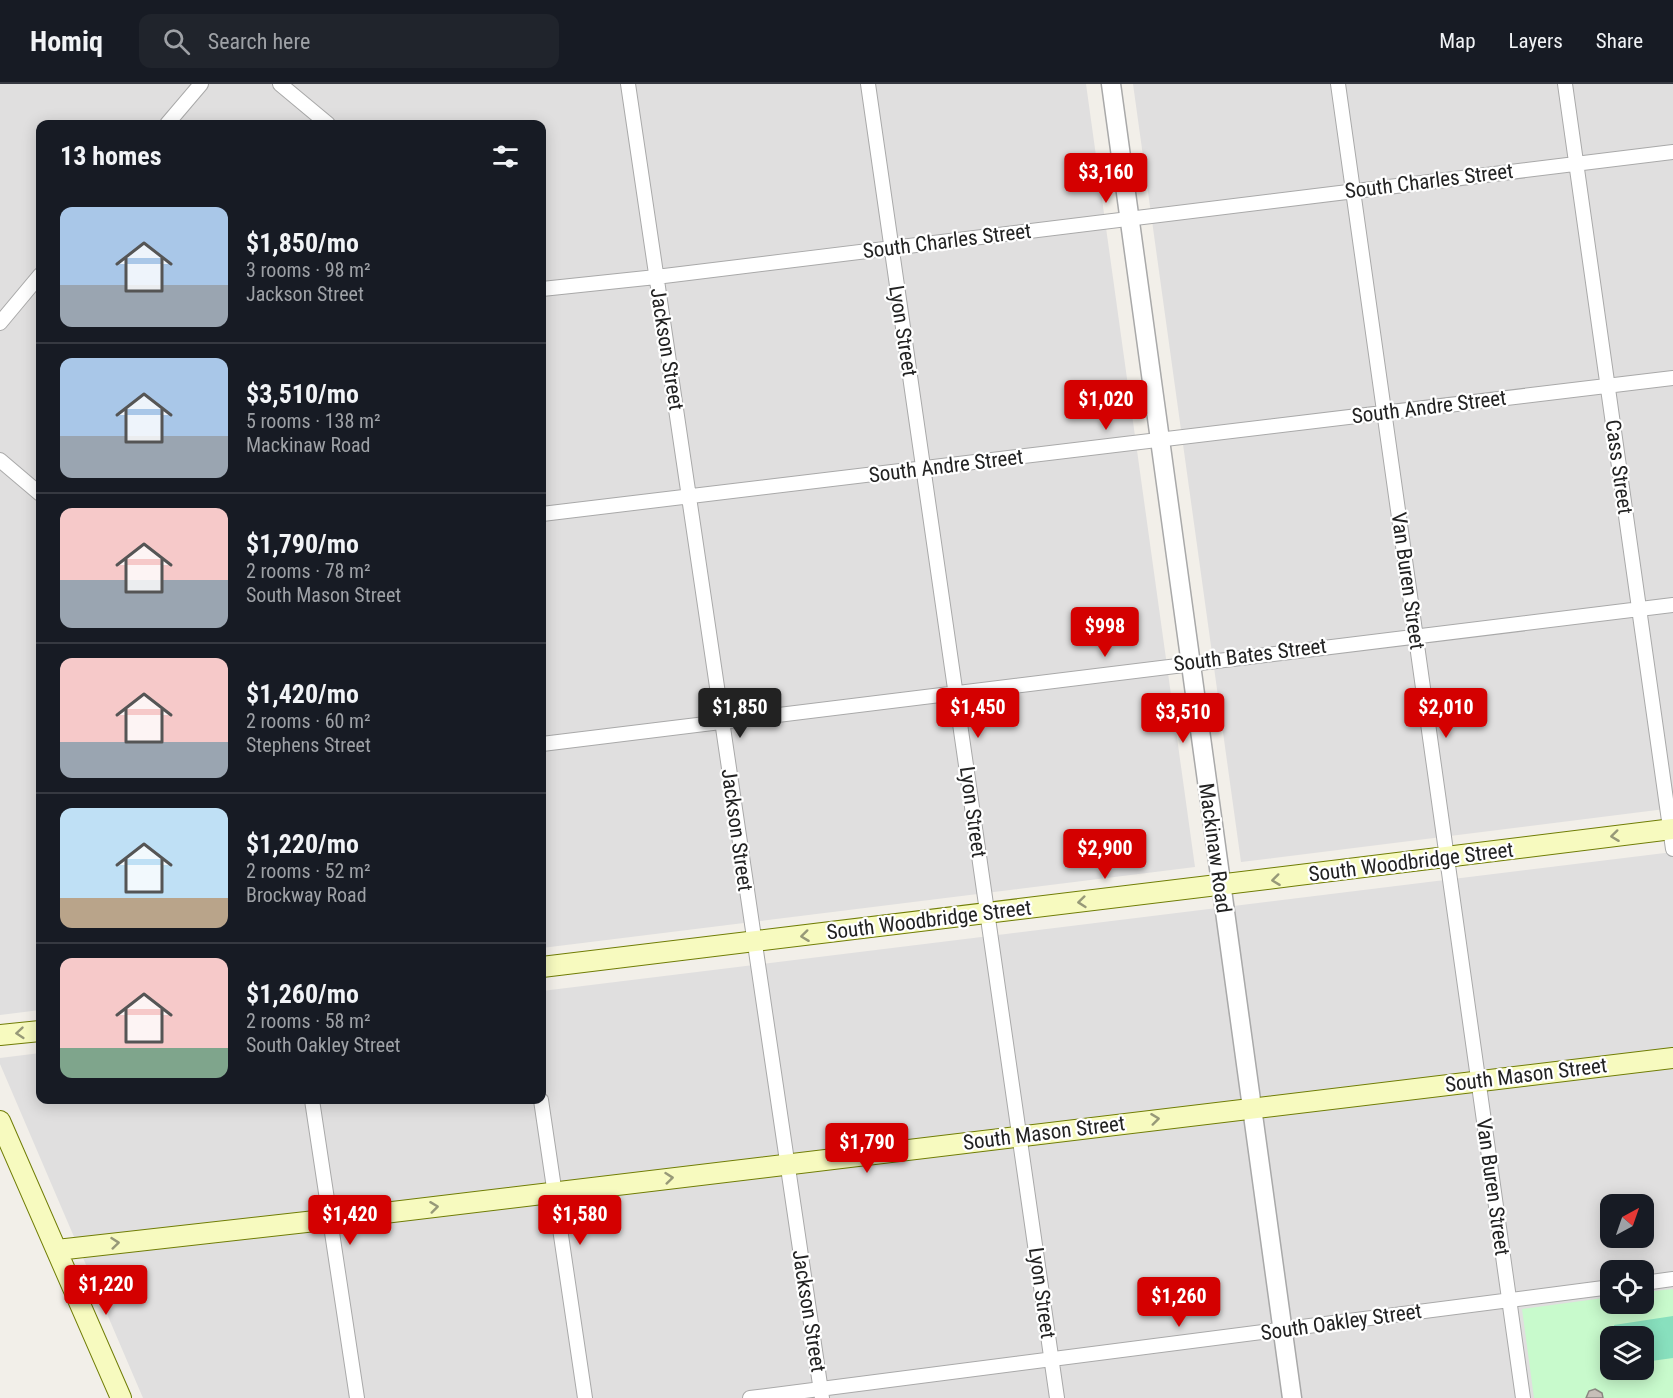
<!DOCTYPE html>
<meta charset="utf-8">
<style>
body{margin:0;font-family:"Roboto Condensed",sans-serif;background:#20242c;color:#f1f3f6;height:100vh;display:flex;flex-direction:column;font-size:22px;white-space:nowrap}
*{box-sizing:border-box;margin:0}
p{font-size:20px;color:#9ea1a6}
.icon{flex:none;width:33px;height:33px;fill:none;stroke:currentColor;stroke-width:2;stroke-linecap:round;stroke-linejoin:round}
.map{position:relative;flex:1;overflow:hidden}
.drawer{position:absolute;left:36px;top:36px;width:510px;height:984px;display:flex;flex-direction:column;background:#171b24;border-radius:12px;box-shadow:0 3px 15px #0003}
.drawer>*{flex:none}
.needle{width:39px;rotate:40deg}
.controls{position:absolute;left:1600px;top:1110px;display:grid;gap:12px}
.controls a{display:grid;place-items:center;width:54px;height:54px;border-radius:12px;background:#171b24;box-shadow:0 3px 15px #0003;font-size:30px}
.price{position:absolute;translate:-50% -51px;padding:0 14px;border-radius:6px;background:#d40000;color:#fff;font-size:20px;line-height:39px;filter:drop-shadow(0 2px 3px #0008)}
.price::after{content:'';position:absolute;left:50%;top:36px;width:18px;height:14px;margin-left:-9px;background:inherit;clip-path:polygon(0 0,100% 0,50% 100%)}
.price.current{background:#222;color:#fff}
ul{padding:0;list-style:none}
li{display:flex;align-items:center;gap:18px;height:150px;padding:0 24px}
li+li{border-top:2px solid #363941}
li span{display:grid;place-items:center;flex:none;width:168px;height:120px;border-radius:12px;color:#555}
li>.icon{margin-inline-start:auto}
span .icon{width:72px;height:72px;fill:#fffc;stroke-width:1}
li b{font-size:26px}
h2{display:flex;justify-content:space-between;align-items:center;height:72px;padding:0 24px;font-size:26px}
header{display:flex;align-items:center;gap:36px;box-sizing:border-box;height:84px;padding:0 30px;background:#171b24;border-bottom:2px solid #363941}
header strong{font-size:28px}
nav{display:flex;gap:33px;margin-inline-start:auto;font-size:21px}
.search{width:420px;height:54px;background:#20242c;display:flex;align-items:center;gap:15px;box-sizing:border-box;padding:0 21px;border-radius:12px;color:#9ea1a6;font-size:22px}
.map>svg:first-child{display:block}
</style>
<header>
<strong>Homiq</strong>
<div class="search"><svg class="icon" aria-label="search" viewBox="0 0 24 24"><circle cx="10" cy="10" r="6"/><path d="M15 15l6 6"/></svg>Search here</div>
<nav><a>Map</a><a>Layers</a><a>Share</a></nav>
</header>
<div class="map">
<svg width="1673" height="1314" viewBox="0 0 1673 1314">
<rect width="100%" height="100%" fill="#f2efe9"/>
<path fill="#e0dfdf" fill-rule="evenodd" d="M0,0H1086L1195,783L542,864V40H40V926L0,931Z
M1133,0H1673V724L1241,778Z
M1673,768V1314H143L0,980V974L40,969V1016H542V907ZM1611,1120H1644V1154H1611ZM1611,1186H1644V1220H1611ZM1611,1252H1644V1286H1611Z"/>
<path fill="#c8facc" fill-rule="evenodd" d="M1673,1205V1314H1534L1522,1225L1611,1213V1220H1644V1208ZM1611,1252H1644V1286H1611Z"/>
<path fill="#88e0be" d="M1673,1232V1274L1644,1278V1252H1616L1614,1241Z"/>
<path fill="#c7bfb8" stroke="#8b8681" stroke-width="1.5" d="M1595,1305L1602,1309L1603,1314H1586L1589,1307Z"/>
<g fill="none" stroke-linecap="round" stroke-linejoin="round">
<defs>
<path id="minor" d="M280,0L328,40
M628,0L822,1314
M868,0L1057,1314
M1338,0L1523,1314
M1565,0L1673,765
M167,40L201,0
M542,205L656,193L1673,68
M0,239L40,191
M0,376L40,410
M542,430L1673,294
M542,660L1673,521
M312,1016L357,1314
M541,1016L585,1314
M1644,1199L1673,1195
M750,1314L1611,1203"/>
<path id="tertiary" d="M1111,0L1292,1314"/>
<path id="secondary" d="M542,883C919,839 1296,791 1673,745
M0,951L40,947
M0,1037L121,1314
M57,1166L351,1133L1673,974"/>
</defs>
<use href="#minor" stroke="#a9a9a9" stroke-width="16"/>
<use href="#tertiary" stroke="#a9a9a9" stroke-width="21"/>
<use href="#secondary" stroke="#707d05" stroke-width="22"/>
<use href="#minor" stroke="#fff" stroke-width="14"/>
<use href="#tertiary" stroke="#fff" stroke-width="18"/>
<use href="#secondary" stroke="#f7fabf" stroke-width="20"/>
</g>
<defs><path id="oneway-chevron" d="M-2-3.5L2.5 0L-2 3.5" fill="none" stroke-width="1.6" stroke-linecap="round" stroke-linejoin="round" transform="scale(1.5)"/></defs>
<g stroke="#979978">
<use href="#oneway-chevron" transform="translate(1615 752) rotate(173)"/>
<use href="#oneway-chevron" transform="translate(1276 796) rotate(173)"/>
<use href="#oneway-chevron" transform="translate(1082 818) rotate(174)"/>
<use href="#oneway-chevron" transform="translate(805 852) rotate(173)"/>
<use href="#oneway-chevron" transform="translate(20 949) rotate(175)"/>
<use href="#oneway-chevron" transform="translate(1155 1035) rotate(-7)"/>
<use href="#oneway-chevron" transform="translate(669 1094) rotate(-6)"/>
<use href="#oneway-chevron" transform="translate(434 1123) rotate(-7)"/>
<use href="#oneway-chevron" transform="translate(115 1159) rotate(-6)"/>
</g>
<g text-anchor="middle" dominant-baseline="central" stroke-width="4.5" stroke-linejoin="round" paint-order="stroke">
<g font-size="21" fill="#222" stroke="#fff">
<text transform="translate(1429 97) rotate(-7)">South Charles Street</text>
<text transform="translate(947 157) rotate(-7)">South Charles Street</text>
<text transform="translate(903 247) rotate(81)">Lyon Street</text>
<text transform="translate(667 265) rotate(81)">Jackson Street</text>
<text transform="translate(1429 323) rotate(-7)">South Andre Street</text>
<text transform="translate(946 382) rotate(-7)">South Andre Street</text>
<text transform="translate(1619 383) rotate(82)">Cass Street</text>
<text transform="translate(1408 497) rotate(82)">Van Buren Street</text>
<text transform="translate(1250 571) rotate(-7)">South Bates Street</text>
<text transform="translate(973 728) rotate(82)">Lyon Street</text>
<text transform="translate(737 746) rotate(82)">Jackson Street</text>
<text transform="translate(1215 764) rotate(82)">Mackinaw Road</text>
<text transform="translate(1411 778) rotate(-7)">South Woodbridge Street</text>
<text transform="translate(929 836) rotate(-7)">South Woodbridge Street</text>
<text transform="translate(1526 991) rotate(-7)">South Mason Street</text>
<text transform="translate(1044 1049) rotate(-7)">South Mason Street</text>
<text transform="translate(1493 1103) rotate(82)">Van Buren Street</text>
<text transform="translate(1042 1209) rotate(82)">Lyon Street</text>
<text transform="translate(809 1227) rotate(81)">Jackson Street</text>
<text transform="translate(1341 1238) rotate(-8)">South Oakley Street</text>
</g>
</g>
</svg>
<div class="controls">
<a><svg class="needle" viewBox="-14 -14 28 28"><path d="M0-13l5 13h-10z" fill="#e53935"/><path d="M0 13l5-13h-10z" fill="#9ea1a6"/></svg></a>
<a><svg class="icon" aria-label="locate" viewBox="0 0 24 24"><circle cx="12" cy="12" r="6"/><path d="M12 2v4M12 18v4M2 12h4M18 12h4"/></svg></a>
<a><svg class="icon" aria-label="layers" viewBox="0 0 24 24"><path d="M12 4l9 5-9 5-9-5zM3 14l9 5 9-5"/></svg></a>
</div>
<b class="price" style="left:1106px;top:120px">$3,160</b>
<b class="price" style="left:1106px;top:347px">$1,020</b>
<b class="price" style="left:1105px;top:574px">$998</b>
<b class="price current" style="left:740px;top:655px">$1,850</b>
<b class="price" style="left:978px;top:655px">$1,450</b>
<b class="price" style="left:1446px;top:655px">$2,010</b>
<b class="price" style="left:1183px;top:660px">$3,510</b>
<b class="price" style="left:1105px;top:796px">$2,900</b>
<b class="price" style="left:867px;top:1090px">$1,790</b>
<b class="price" style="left:350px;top:1162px">$1,420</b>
<b class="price" style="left:580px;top:1162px">$1,580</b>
<b class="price" style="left:106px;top:1232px">$1,220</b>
<b class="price" style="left:1179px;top:1244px">$1,260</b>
<section class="drawer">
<h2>13 homes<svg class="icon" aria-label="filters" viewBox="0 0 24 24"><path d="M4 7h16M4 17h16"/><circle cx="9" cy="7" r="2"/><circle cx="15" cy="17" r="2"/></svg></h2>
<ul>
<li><span style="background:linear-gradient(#a9c7e8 65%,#9aa5b1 0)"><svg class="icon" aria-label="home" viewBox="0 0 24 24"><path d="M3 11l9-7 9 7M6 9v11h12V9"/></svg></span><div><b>$1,850/mo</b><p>3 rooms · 98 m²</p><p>Jackson Street</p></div></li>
<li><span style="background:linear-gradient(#a9c7e8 65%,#9aa5b1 0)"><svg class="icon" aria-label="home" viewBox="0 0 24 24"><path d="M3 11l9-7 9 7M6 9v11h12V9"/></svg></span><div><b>$3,510/mo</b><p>5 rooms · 138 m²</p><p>Mackinaw Road</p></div></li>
<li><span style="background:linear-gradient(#f6c9c9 60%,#9aa5b1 0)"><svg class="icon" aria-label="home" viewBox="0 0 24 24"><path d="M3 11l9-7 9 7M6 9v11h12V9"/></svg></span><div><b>$1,790/mo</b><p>2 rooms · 78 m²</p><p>South Mason Street</p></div></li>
<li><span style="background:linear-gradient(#f6c9c9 70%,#9aa5b1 0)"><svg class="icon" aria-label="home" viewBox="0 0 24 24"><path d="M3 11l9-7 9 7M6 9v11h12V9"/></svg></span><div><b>$1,420/mo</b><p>2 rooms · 60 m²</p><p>Stephens Street</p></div></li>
<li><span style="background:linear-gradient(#bfe0f5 75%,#b9a48a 0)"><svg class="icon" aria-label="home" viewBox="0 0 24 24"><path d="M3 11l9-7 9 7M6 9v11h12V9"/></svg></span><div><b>$1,220/mo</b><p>2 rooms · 52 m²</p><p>Brockway Road</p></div></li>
<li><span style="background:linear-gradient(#f6c9c9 75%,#7fa58c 0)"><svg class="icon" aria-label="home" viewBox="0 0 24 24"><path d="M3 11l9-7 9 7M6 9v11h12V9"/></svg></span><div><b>$1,260/mo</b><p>2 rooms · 58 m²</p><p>South Oakley Street</p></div></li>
</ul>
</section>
</div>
